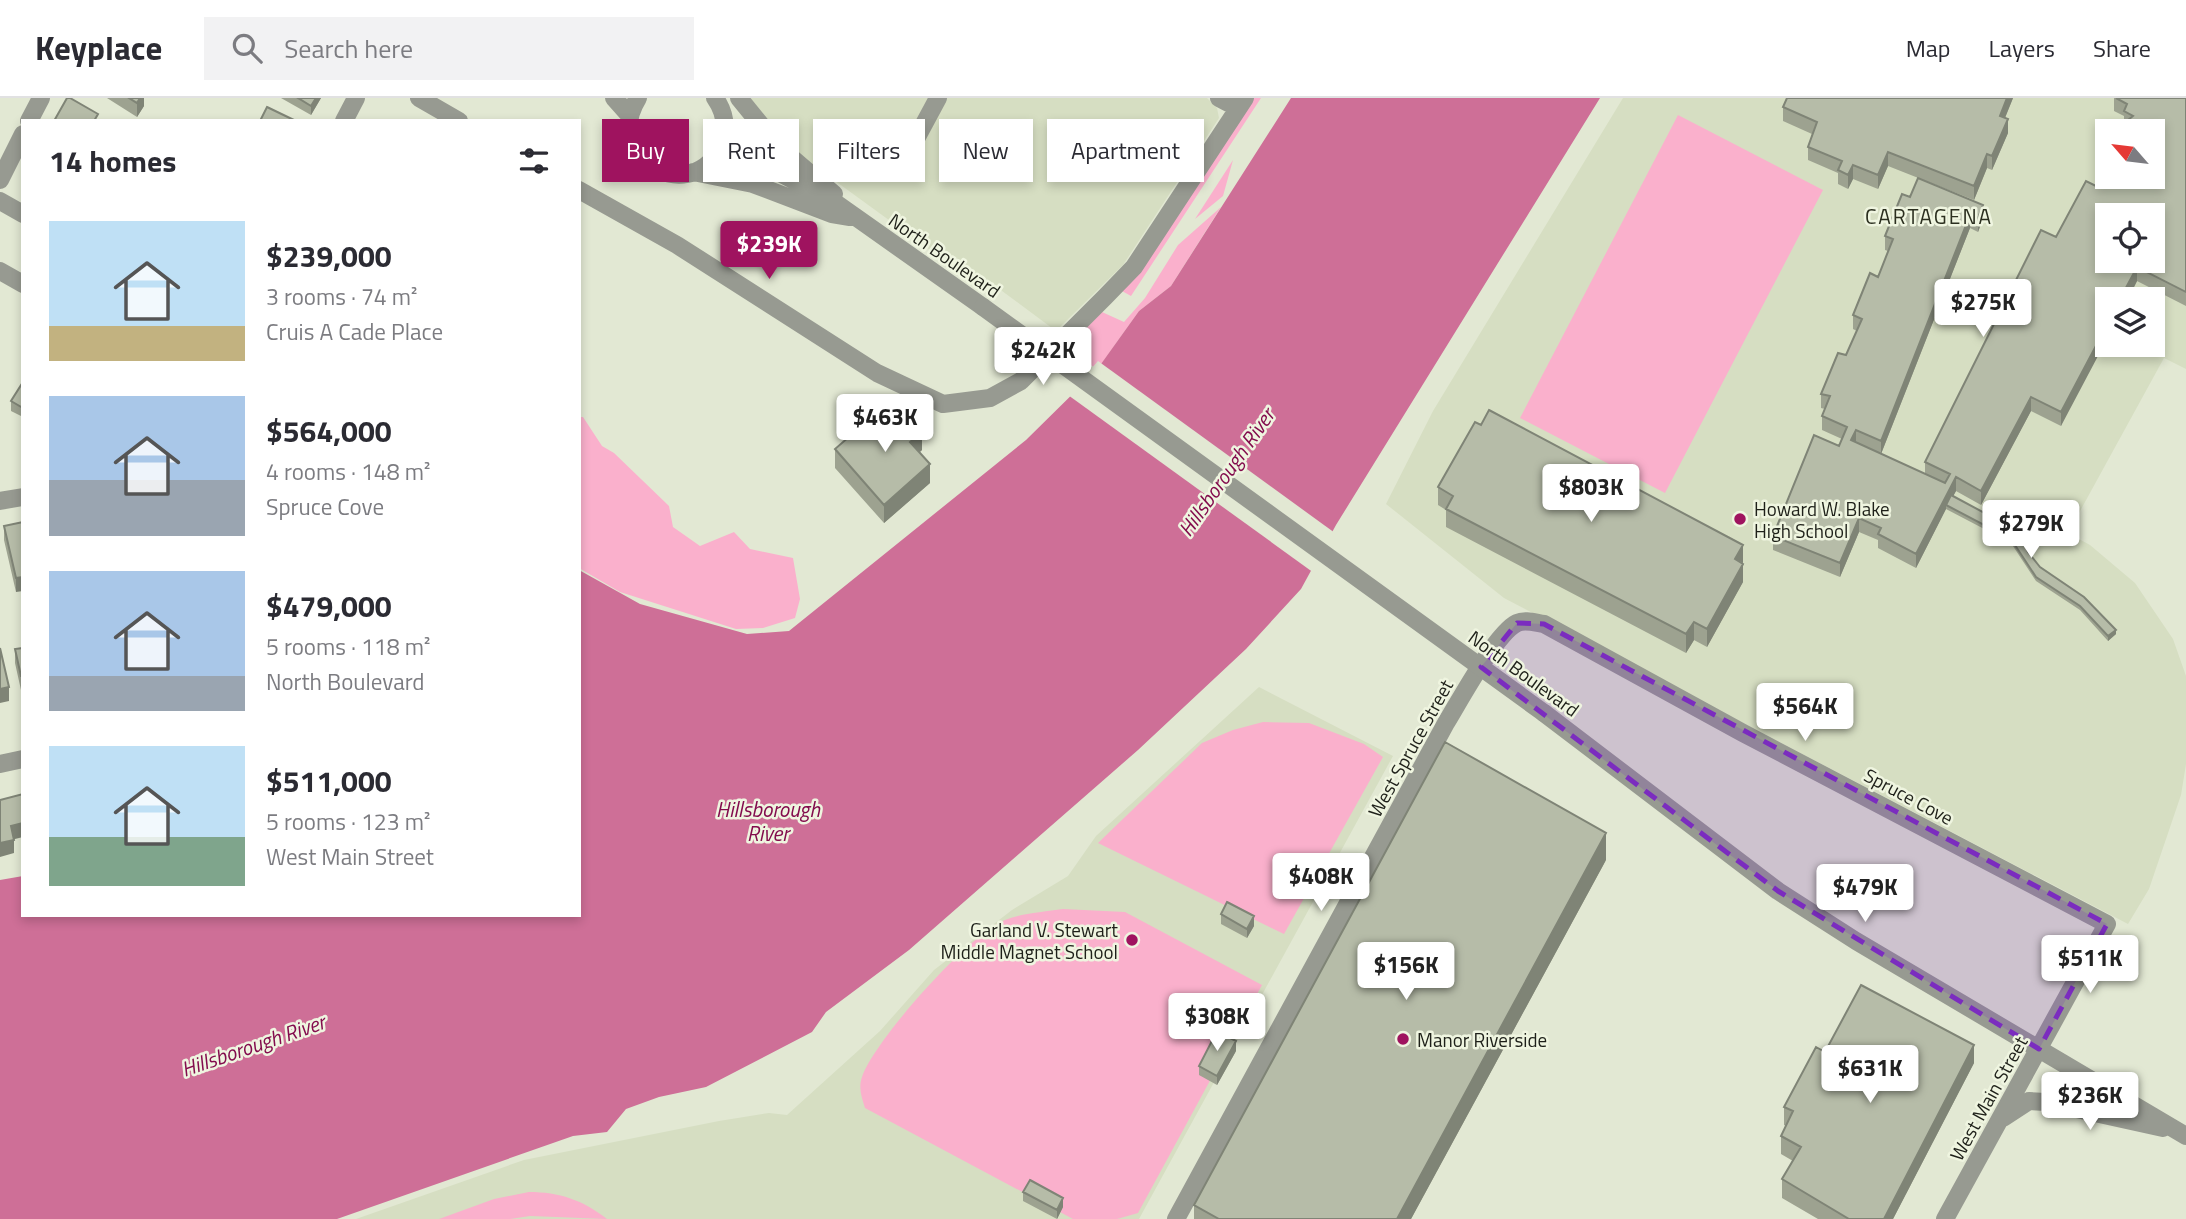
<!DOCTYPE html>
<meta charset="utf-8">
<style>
body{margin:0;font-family:"Titillium Web",sans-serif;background:#f2f2f3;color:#2b2b33;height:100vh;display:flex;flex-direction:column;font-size:26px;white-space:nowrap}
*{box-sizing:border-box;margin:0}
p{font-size:23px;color:#7c7c81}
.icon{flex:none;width:38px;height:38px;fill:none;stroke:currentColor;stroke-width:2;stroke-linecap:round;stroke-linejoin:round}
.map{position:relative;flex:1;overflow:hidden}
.drawer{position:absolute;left:21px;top:21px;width:560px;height:798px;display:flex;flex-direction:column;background:#fff;border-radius:0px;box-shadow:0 4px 10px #0003}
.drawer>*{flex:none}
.hud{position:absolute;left:602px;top:21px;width:665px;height:63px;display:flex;gap:14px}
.needle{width:46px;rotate:298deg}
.controls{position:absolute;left:2095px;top:21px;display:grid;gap:14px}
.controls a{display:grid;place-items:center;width:70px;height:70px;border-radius:0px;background:#fff;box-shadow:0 4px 10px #0003;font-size:35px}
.price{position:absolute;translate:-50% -60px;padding:0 16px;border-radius:7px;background:#fff;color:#222;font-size:23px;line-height:46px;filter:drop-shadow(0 2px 4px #0008)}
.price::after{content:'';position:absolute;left:50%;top:42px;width:21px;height:16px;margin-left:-10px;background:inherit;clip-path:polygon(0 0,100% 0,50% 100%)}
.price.active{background:#9f135f;color:#fff}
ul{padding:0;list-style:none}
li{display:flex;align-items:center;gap:21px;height:175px;padding:0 28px}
li span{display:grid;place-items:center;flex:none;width:196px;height:140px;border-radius:0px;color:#555}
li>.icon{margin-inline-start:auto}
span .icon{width:84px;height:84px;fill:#fffc;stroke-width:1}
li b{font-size:30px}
h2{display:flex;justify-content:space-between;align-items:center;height:84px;padding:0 28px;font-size:30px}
.chip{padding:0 24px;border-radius:0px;background:#fff;box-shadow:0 4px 10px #0003;font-size:24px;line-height:63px}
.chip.active{background:#9f135f;color:#fff}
header{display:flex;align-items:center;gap:42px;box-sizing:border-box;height:98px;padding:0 35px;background:#fff;border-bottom:2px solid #e1e1e2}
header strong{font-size:33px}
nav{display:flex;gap:38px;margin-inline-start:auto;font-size:24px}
.search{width:490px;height:63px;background:#f2f2f3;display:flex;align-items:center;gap:18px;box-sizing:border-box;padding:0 24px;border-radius:0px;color:#7c7c81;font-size:26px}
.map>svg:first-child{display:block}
</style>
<header>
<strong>Keyplace</strong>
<div class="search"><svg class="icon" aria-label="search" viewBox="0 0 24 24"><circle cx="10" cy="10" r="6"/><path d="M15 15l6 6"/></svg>Search here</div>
<nav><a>Map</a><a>Layers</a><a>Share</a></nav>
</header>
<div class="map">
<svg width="2186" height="1121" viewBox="0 0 2186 1121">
<rect width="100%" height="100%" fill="#e2e8d3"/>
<path fill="#d6dec2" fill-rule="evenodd" d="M746,0H1207L1217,10L1219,20L1123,167L1056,233L998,190L992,197L783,45Z
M1623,0H2186V271L2164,260L2068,435L2090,447L2135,485L2173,541L2186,578V666L2181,697L2149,791L2128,826L1504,500L1386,406L1433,313ZM2107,33H2152V79H2107ZM2107,117H2152V163H2107ZM2107,201H2152V247H2107Z
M1259,589L1393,658L1139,1121H356L524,1062L719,1023L769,1015L787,1017L880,933L934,872L1012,812L1068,778L1096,738Z"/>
<path fill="#fab0cc" d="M1254,0H1261L1131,198L1122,193L1139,176Z
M1678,17L1823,92L1665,395L1520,320Z
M1233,62L1223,98L1195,121Z
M1221,109L1171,188L1139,213L1097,272L1068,248L1102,214L1124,224L1145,200L1178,147Z
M579,319H583L602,348L614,355L669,408L673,429L700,448L734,434L750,451L793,460L800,501L795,520L763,530L736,531L620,494L579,470Z
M1263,624L1309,625L1364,646L1383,659L1284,836L1098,745L1202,645L1233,632Z
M1063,811L1125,814L1262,887L1138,1115L1117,1121H1073L865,1010C862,1000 858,990 862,979C874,943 969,836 1005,822C1022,815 1044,814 1063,811Z
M529,1094C559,1094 583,1102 607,1121L530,1118L510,1121H439L494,1101Z"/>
<path fill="#ce6f97" d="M1291,0H1600L1336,427L1301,491L1246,551L1138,652L909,852L826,914L812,934L706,989L659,999L626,1011L607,1034L573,1038L337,1121H0V782L23,778V817H579V472L640,506L747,536L789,533L1026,342L1096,273L1139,213L1171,188Z"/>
<path fill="#e2e8d3" d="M1098,263L1335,435L1314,475L1068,297Z"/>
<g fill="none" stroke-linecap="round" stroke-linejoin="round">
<path stroke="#979a91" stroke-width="18" d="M419,0L459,23
M614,0L630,18
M638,0C597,67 703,111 723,41C727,26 724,13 715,0
M739,0L778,48L834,96
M1219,0L1238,10
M29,23L41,0
M344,23L356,0
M725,35L746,57L833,103L983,209
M917,39L938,0
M693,74L753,86L832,116L850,119
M0,82L23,36
M579,92L677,147L877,275L943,306L990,300L1021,283L1105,199L1134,169L1245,0
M0,103L23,116
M0,173L23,186
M0,403L23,399
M1544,615L1778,793L1856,843L2186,1038
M0,666L23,661
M2003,1020L2029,1003L2045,1004L2163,1030
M1176,1121L1446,625C1459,604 1496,535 1517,525C1525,521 1536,525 1544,526L1743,635L2107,826L1945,1121"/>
<path stroke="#979a91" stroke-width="18" d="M983,209L1544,615"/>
</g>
<path fill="#9da290" d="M107,0H144V8L137,19Z
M281,0H321L311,17Z
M1787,0H2013L2005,20L2008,35L1992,72L1987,70L1974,102L1888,68L1878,91L1853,81L1848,91L1838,86V75L1808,62V49L1812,36L1783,23V9Z
M2114,0H2186V208L2137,183L2128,201H2107L2061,328L2031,313L1981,407L1956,393L1953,398L2020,434L2028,454L2040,469L2116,536L2108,543L2080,512L2036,483L2011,445L1946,411L1916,470L1878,450V442L1859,434L1840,479L1773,452V438L1839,348L1842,341L1822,332V318L1825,311L1821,310V296L1846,257L1857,233L1853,231V217L1878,179L1888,153L1885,152V138L1910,99L1983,121L1978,134L1970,130L1881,356L1925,376V364L2056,139L2098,89L2124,25V18L2114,13Z
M23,284V319L11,313V303Z
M891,322L922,352L920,354L930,385L884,425L835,370V351Z
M1438,389L1743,447V484L1707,549L1694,542L1686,555L1446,429V412L1438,407Z
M23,424L16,494L4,442V428Z
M23,550L21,592L15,565V551Z
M1606,762L1411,1121H1194V1107Z
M1221,816L1254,828L1247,840L1221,826Z
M1236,953L1217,987L1199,977V968Z
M1825,954L1974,965L1893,1121H1818L1782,1100V1081L1793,1063L1781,1056V1038L1786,1028L1784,1027V1009Z
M1023,1094L1063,1109L1057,1121L1023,1103Z"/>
<path fill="#7f8476" d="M140,0H144V8L137,19V5Z
M316,0H321L311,17V8Z
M2007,0H2013L2000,32V18Z
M2008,21V35L1992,72V58Z
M1888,54V68L1878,91V77Z
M1987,56V70L1974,102V88Z
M1853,67V81L1848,91V77Z
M1983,107V121L1978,134V120Z
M1970,117V130L1881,356V343Z
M2137,169V183L2128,201H2120Z
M2107,227V241L2061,328V314Z
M2031,299V313L1981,407V393Z
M1856,332V346L1851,342Z
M922,334V352L910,362V344Z
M930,366V385L884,425V407Z
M1956,379V393L1948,408L1946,407V411L1916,470V456Z
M1859,420V434L1840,479V465Z
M1743,447V465L1735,461Z
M1743,466V484L1707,549V531Z
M23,479V493L16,494V480Z
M1694,524V542L1686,555V536Z
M2116,532V536L2108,543V538Z
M21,578H23V592H21Z
M9,589V603L0,605V591Z
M23,725V739L11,742V728Z
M1606,735V762L1411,1121H1397Z
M14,742V755L0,759V745Z
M1254,818V828L1247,840V831Z
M1236,943V953L1217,987V978Z
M1974,947V965L1893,1121H1884Z
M1063,1100V1109L1057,1121V1112Z"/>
<path fill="#b6bca8" stroke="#7f8476" stroke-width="2" fill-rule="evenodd" d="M67,0H70L98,16L94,23H54Z
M129,0H140L137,5Z
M298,0H316L311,8Z
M1787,0H2007L2000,18L2008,21L1992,58L1987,56L1974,88L1888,54L1878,77L1853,67L1848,77L1838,72L1842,63L1808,49L1817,24L1783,9Z
M2116,0H2186V194L2137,169L2120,201H2107V227L2061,314L2031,299L1981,393L1956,379L1916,456L1878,436L1881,430L1859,420L1840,465L1773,438L1814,337L1839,348L1847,329L1822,318L1830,298L1821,296L1838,255L1846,257L1862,221L1853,217L1870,175L1878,179L1893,141L1885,138L1902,96L1910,99L1918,80L1983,107L1978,120L1970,117L1881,343L1856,332L1851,342L1945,385L1950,376L1925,364L2041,132L2056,139L2086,83L2098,89L2107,54V79H2152V33H2119L2122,27L2133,18L2124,13L2127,6ZM2107,117H2152V163H2107Z
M267,9L296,23H260Z
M23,284V310L11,303Z
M881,311L891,322L902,312L922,334L910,344L930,366L884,407L835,351Z
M1489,312L1743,447L1735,461L1743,466L1707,531L1694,524L1686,536L1446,411L1453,398L1438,389L1475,324L1481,327Z
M1951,397L2020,434L2028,454L2040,469L2084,499L2116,532L2108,538L2080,508L2036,479L2011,441L1946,407Z
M23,424V479L16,480L4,428Z
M0,550L9,589L0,591Z
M23,550V578H21L15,551Z
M1445,644L1606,735L1397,1121H1219L1194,1107Z
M23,696V725L11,728L14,742L0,745V702Z
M1227,804L1254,818L1247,831L1221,816Z
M1861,887L1974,947L1884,1121H1849L1782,1081L1801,1049L1781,1038L1793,1013L1784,1009L1816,949L1825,954Z
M1217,933L1236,943L1217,978L1199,968Z
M1030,1082L1063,1100L1057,1112L1023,1094Z"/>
<path fill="#7b2cbf" fill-opacity="0.2" stroke="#7b2cbf" stroke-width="5" stroke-dasharray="14 9" stroke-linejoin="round" d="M1517,525L1544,526L2107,826L2039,951L1778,793L1481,569Z"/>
<g fill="#9f135f" stroke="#eff5e0" stroke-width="2.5">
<circle cx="1740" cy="421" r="7"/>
<circle cx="1132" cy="842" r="7"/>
<circle cx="1403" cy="941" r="7"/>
</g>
<g text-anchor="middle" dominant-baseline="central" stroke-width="5" stroke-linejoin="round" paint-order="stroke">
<g font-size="19" fill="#1e2019" stroke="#eff5e0">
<text transform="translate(945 157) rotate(35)">North Boulevard</text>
<text transform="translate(1524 575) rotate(36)">North Boulevard</text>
<text transform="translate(1410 650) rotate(-61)">West Spruce Street</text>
<text transform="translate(1909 698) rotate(28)">Spruce Cove</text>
<text transform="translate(1988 1000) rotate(-61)">West Main Street</text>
</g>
<g font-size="19" fill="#1e2019" stroke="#eff5e0" text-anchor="start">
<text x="1754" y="410">Howard W. Blake<tspan x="1754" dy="22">High School</tspan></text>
<text x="1118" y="831" text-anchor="end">Garland V. Stewart<tspan x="1118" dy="22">Middle Magnet School</tspan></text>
<text x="1417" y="941">Manor Riverside</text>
</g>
<g font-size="21" letter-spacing="2" fill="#2b2f1f" stroke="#eff5e0">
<text x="1929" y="118">CARTAGENA</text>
</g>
<g font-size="21" font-style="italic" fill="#830c4d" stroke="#eff5e0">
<text transform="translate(1226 374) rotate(-55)">Hillsborough River</text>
<text x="768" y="711">Hillsborough<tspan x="768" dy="24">River</tspan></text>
<text transform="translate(253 947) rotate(-19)">Hillsborough River</text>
</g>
</g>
</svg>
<div class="controls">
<a><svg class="needle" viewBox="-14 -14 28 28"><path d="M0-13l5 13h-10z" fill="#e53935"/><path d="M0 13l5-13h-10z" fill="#7c7c81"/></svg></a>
<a><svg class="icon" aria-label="locate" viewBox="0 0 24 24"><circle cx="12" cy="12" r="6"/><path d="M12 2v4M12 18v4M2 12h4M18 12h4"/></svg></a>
<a><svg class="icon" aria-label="layers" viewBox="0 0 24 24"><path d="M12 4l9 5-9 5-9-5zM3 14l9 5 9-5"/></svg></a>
</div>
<b class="price active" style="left:769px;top:183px">$239K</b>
<b class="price" style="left:1983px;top:241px">$275K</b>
<b class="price" style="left:1043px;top:289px">$242K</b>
<b class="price" style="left:885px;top:356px">$463K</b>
<b class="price" style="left:1591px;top:426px">$803K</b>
<b class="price" style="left:2031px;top:462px">$279K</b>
<b class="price" style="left:1805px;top:645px">$564K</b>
<b class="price" style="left:1321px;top:815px">$408K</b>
<b class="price" style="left:1865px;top:826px">$479K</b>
<b class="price" style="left:2090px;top:897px">$511K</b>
<b class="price" style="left:1406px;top:904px">$156K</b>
<b class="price" style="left:1217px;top:955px">$308K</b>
<b class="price" style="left:1870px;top:1007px">$631K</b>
<b class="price" style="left:2090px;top:1034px">$236K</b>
<div class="hud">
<a class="chip active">Buy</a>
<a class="chip">Rent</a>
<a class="chip">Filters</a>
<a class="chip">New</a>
<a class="chip">Apartment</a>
</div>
<section class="drawer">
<h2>14 homes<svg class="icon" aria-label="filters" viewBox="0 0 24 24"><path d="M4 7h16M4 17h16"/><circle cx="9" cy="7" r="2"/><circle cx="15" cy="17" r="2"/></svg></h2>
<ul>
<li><span style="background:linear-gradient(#bfe0f5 75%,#c2b280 0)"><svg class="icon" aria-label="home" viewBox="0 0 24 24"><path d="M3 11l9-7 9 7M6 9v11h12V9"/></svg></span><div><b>$239,000</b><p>3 rooms · 74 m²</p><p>Cruis A Cade Place</p></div></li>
<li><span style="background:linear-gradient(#a9c7e8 60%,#9aa5b1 0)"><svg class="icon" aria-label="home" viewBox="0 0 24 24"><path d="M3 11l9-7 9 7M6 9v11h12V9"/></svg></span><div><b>$564,000</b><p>4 rooms · 148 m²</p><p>Spruce Cove</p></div></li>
<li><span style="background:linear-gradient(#a9c7e8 75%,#9aa5b1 0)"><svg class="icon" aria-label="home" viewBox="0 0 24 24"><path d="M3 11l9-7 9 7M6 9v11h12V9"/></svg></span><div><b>$479,000</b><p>5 rooms · 118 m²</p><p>North Boulevard</p></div></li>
<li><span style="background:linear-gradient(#bfe0f5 65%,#7fa58c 0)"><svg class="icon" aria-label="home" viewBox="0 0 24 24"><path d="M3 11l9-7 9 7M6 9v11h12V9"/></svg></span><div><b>$511,000</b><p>5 rooms · 123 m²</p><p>West Main Street</p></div></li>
</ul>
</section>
</div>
